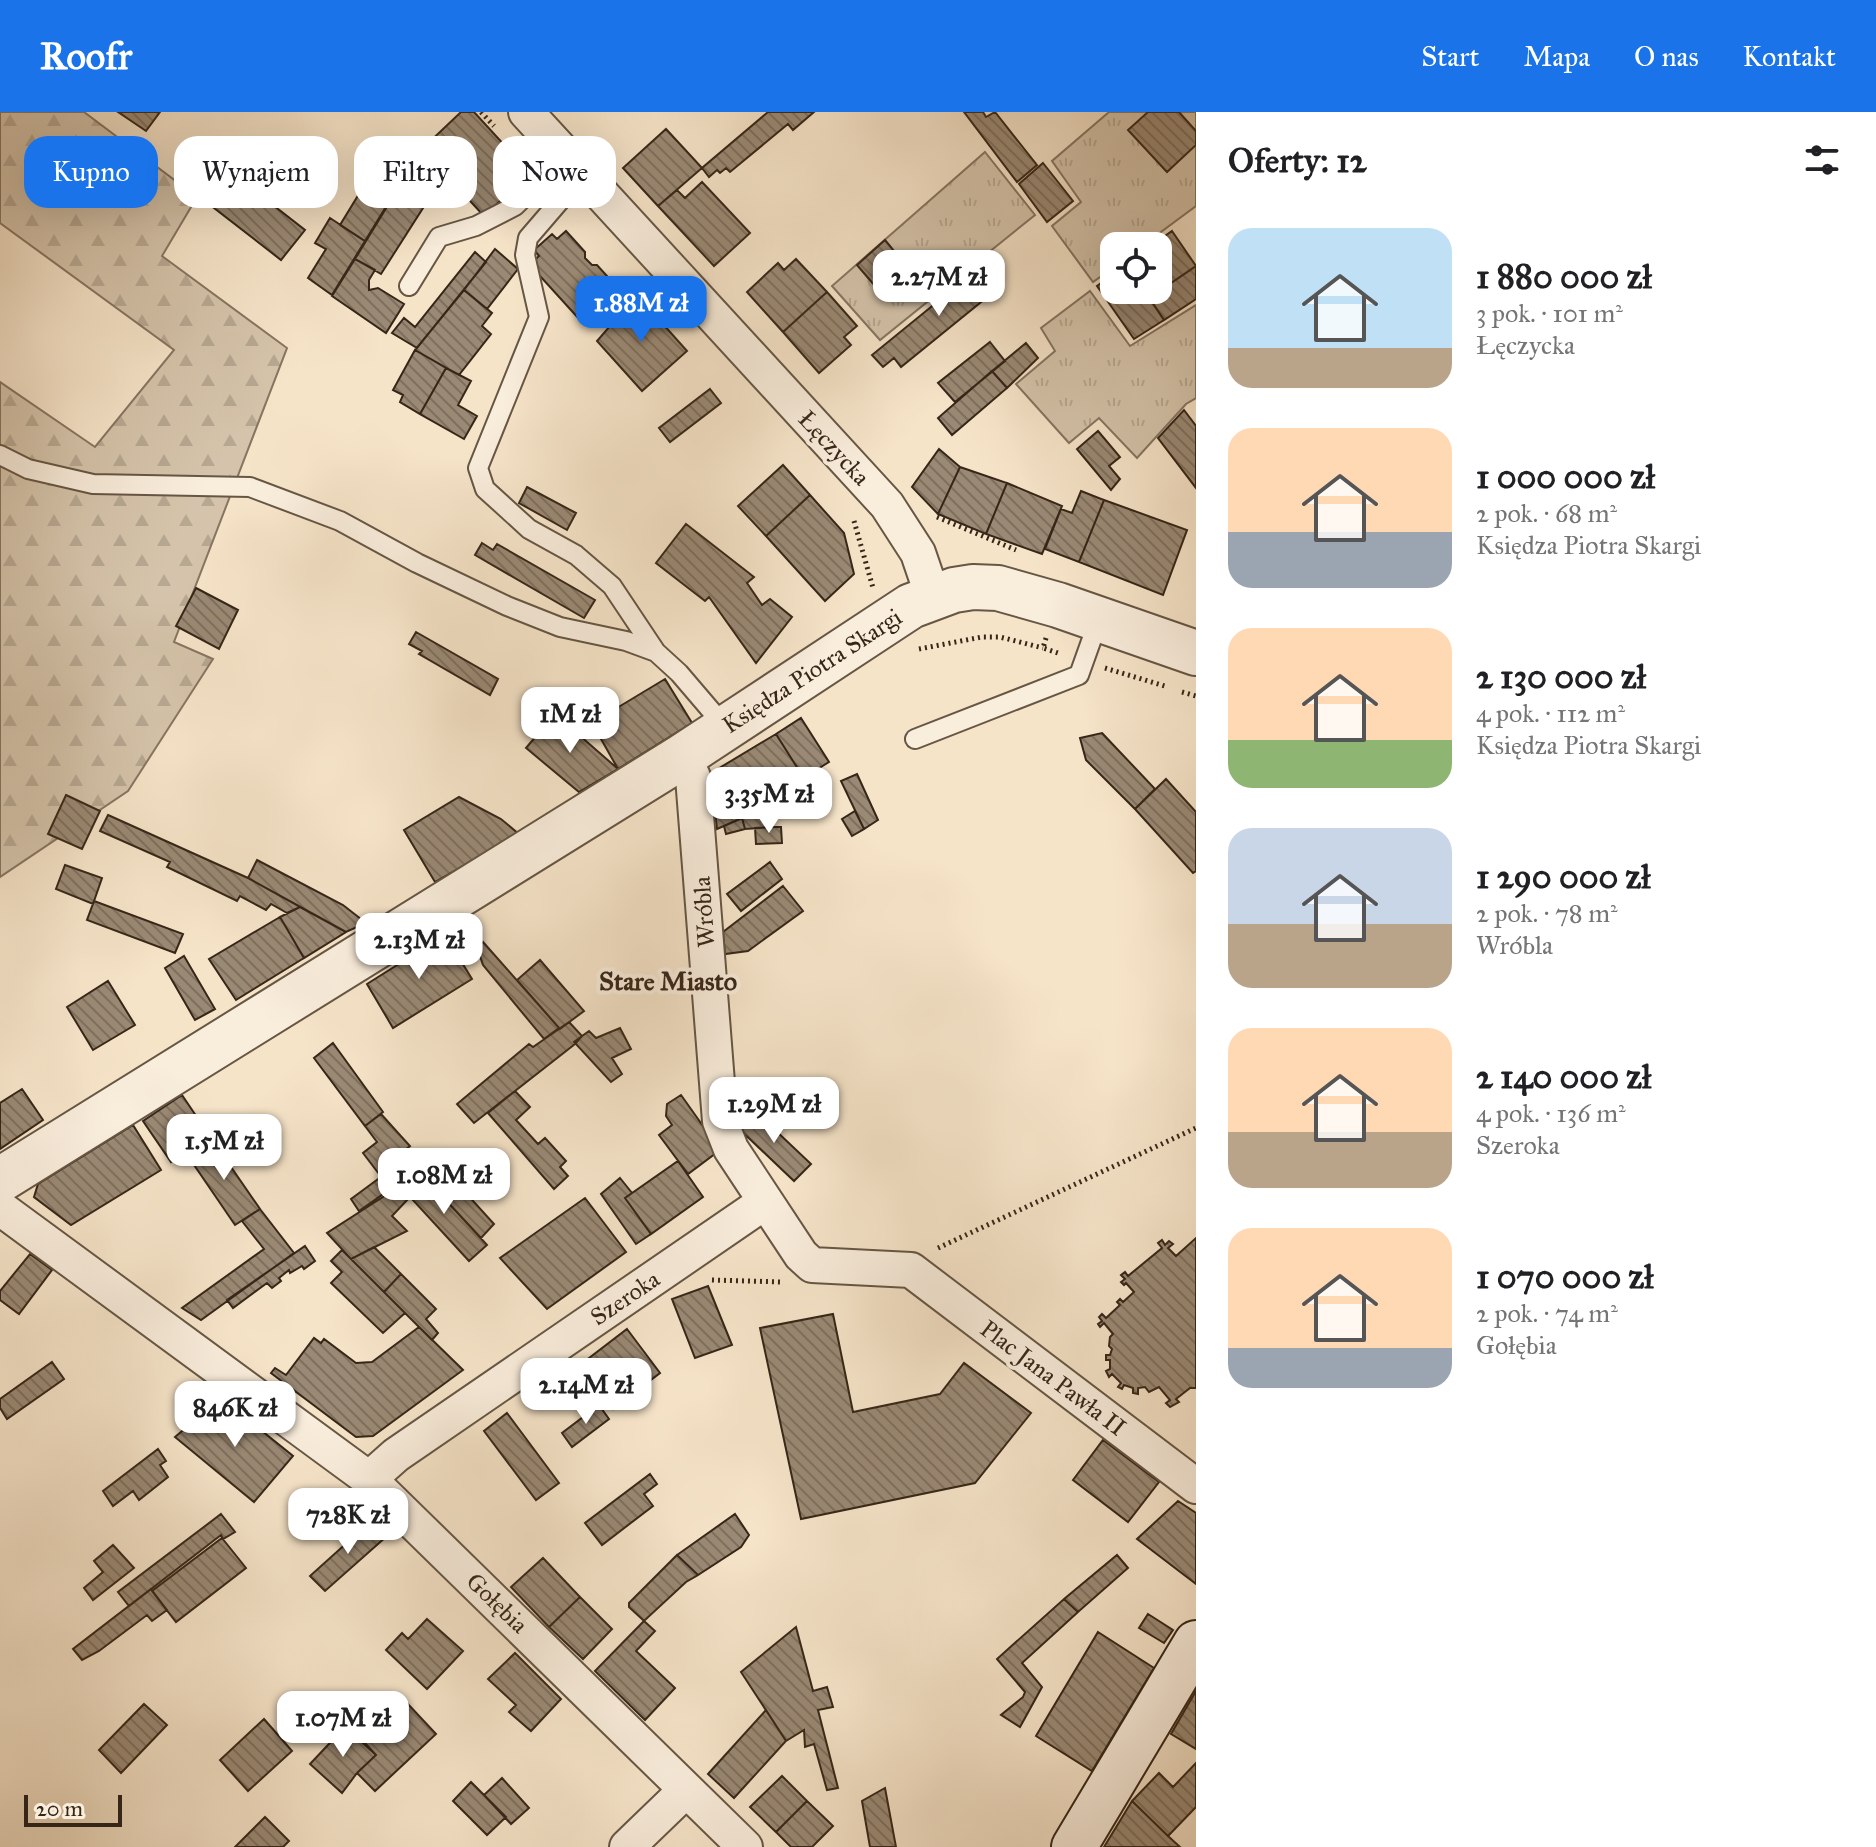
<!DOCTYPE html>
<html lang="pl">
<meta charset="utf-8">
<style>
body{margin:0;font-family:"IM FELL Great Primer",serif;background:#f6f6f6;color:#202124;height:100vh;display:flex;flex-direction:column;font-size:30px;white-space:nowrap}
*{box-sizing:border-box;margin:0}
p{font-size:26px;color:#757577}
.icon{flex:none;width:44px;height:44px;fill:none;stroke:currentColor;stroke-width:2;stroke-linecap:round;stroke-linejoin:round}
.map{position:relative;flex:1;overflow:hidden}
.drawer{display:flex;flex-direction:column;background:#fff;width:680px}
.drawer>*{flex:none}
.banner{position:absolute;left:24px;top:24px;width:760px;height:72px;display:flex;gap:16px}
.controls{position:absolute;left:1100px;top:120px;display:grid;gap:16px}
.controls a{display:grid;place-items:center;width:72px;height:72px;border-radius:16px;background:#fff;box-shadow:0 8px 32px #0002;font-size:40px}
.scale{position:absolute;left:24px;bottom:20px;width:98px;box-sizing:border-box;padding-left:8px;border:4px solid #362618;border-top:0;font-size:22px;line-height:28px;white-space:nowrap;color:#362618;-webkit-text-stroke:6px #f9eddc;paint-order:stroke}
.price{position:absolute;translate:-50% -68px;padding:0 18px;border-radius:16px;background:#fff;color:#222;font-size:26px;line-height:52px;filter:drop-shadow(0 2px 4px #0008)}
.price::after{content:'';position:absolute;left:50%;top:48px;width:24px;height:18px;margin-left:-12px;background:inherit;clip-path:polygon(0 0,100% 0,50% 100%)}
.price.current{background:#1a73e8;color:#fff}
ul{padding:0;list-style:none}
li{display:flex;align-items:center;gap:24px;height:200px;padding:0 32px}
li span{display:grid;place-items:center;flex:none;width:224px;height:160px;border-radius:24px;color:#555}
li>.icon{margin-inline-start:auto}
span .icon{width:96px;height:96px;fill:#fffc;stroke-width:1}
li b{font-size:34px}
h2{display:flex;justify-content:space-between;align-items:center;height:96px;padding:0 32px;font-size:34px}
.tag{padding:0 28px;border-radius:24px;background:#fff;box-shadow:0 8px 32px #0002;font-size:28px;line-height:72px}
.tag.current{background:#1a73e8;color:#fff}
header{display:flex;align-items:center;gap:48px;box-sizing:border-box;height:112px;padding:0 40px;background:#1a73e8;color:#fff}
header strong{font-size:38px}
nav{display:flex;gap:44px;margin-inline-start:auto;font-size:28px}
main{display:flex;flex:1;min-height:0}
.map>svg:first-child{display:block}
</style>
<header>
<strong>Roofr</strong>
<nav><a>Start</a><a>Mapa</a><a>O nas</a><a>Kontakt</a></nav>
</header>
<main>
<div class="map">
<svg width="1196" height="1735" viewBox="0 0 1196 1735">
<defs>
<pattern id="grass-tufts" width="24" height="20" patternUnits="userSpaceOnUse" patternTransform="scale(2)"><rect width="24" height="20" fill="#d5c4ab"/><path d="M3 7l-1-3M5 7V3M7 7l1-3M15 17l-1-3M17 17v-4M19 17l1-3" fill="none" stroke="#b7a892"/></pattern>
<pattern id="forest-firs" width="22" height="20" patternUnits="userSpaceOnUse" patternTransform="scale(2)"><rect width="22" height="20" fill="#d5c4ab"/><path d="M5 1l3.5 6h-7zM16 11l3.5 6h-7z" fill="#b7a892"/></pattern>
<pattern id="building-back-hatch" width="6" height="6" patternUnits="userSpaceOnUse" patternTransform="scale(2)"><rect width="6" height="6" fill="#9a8974"/><path d="M-1 5l2 2M0 0l6 6M5-1l2 2" fill="none" stroke="#7e705e"/></pattern>
</defs>
<rect width="100%" height="100%" fill="#f6e4c9"/>
<filter id="stains"><feTurbulence type="fractalNoise" baseFrequency=".0025" numOctaves="4"/><feColorMatrix values="0 0 0 0 .2 0 0 0 0 .09 0 0 0 0 .02 0 0 0 .5 -.17"/></filter>
<radialGradient id="worn" r=".72"><stop offset=".6" stop-color="#630" stop-opacity="0"/><stop offset="1" stop-color="#630" stop-opacity=".3"/></radialGradient>
<path fill="url(#grass-tufts)" stroke="#867562" stroke-width="2" d="M1109,0H1196V94L1142,134H1114V155L1093,170L1052,114L1081,90L1052,49Z
M985,40L1035,103L880,228L832,174Z
M1090,179L1130,234L1196,193V286L1186,292L1137,346L1099,306L1069,331L1016,272L1055,239L1041,216Z"/>
<path fill="url(#forest-firs)" stroke="#867562" stroke-width="2" d="M0,0H84L197,85L162,144L287,236L174,530L213,547L128,679L0,765V270L95,335L174,238L0,111Z"/>
<path fill="url(#building-back-hatch)" stroke="#362618" stroke-width="2" d="M118,0H160L146,19Z
M461,0H474L530,61L484,104L422,37Z
M768,0H814L793,18L788,12L730,60L726,56L720,61L717,58L709,65L702,56Z
M964,0H983L986,5L995,0L1037,53L1017,70Z
M1148,0H1179L1196,19V33L1167,60L1128,18Z
M666,17L702,56L658,94L623,56Z
M1043,51L1073,89L1047,110L1019,72Z
M228,58L305,118L281,148L205,89Z
M370,64L395,80L365,129L340,113Z
M702,70L750,121L714,154L658,94L677,78L685,86Z
M396,80L423,96L381,162L355,147Z
M330,106L365,129L332,183L308,166L326,137L315,131Z
M566,119L585,140V146L592,153H597L616,174L580,208L530,153L539,144L534,138L552,122L557,127Z
M1172,119L1196,154L1171,171L1158,151V134H1151Z
M885,128L903,150L875,174L857,153Z
M495,137L518,157L487,197L464,178Z
M475,140L486,150L417,236L392,221L404,206L415,215Z
M355,147L375,158L369,168V178L378,176L404,192L386,221L332,184Z
M796,147L827,180L783,220L747,180L778,151L784,158Z
M985,151L1002,173L901,255L894,246L883,255L872,243Z
M1196,154V187L1164,208L1150,187L1160,180L1158,161L1162,157L1171,171Z
M1114,162V178H1144L1164,208L1134,227L1097,174Z
M464,178L492,201L482,214L491,222L459,263L415,238Z
M827,180L857,214L844,225L851,233L819,261L783,220Z
M637,183L687,239L642,279L597,229Z
M990,230L1005,249L955,290L938,271Z
M1026,231L1038,246L1007,276L992,259Z
M415,238L446,256L420,302L400,290L403,283L393,278Z
M446,256L471,269L458,293L477,304L464,327L420,302Z
M992,259L1007,276L952,323L938,306Z
M710,277L721,291L670,330L659,316Z
M1184,298L1196,314V376L1158,326Z
M1098,319L1120,345L1109,354L1120,367L1111,378L1077,337Z
M939,337L960,355L938,402L912,375Z
M783,353L810,383L766,424L738,394Z
M960,355L1007,371L986,422L938,402Z
M1007,371L1062,394L1042,442L986,422Z
M527,375L576,401L567,418L519,391Z
M1081,379L1104,388L1079,450L1045,437L1061,397L1072,401Z
M810,383L844,421L854,462L825,489L766,424Z
M1104,388L1187,418L1163,483L1079,450Z
M686,412L754,465L747,471L762,493L770,487L792,505L756,551L709,485L705,489L656,451Z
M482,431L493,438L497,432L595,488L584,506L475,443Z
M196,476L238,498L219,537L176,514Z
M416,520L498,567L490,583L419,542L422,539L409,532Z
M665,567L692,611L618,657L592,611Z
M555,602L618,657L579,680L526,636Z
M801,606L829,650L797,670L791,661L798,657L776,622Z
M1102,621L1155,677L1135,697L1086,648L1080,626Z
M776,622L798,657L769,675L768,673L761,678L714,690L711,661Z
M857,662L878,708L864,717L841,669Z
M1166,667L1196,700V759L1193,761L1135,697Z
M761,678L764,700L772,699L773,715L745,717L742,706L717,717L714,690Z
M66,683L100,699L82,737L48,722Z
M459,685L501,707L519,722L435,770L404,718Z
M855,699L864,717L852,724L842,707Z
M108,703L248,766L300,795L287,801L271,792L266,798L240,784L237,789L167,755L170,750L100,719Z
M742,706L745,717L726,722L724,714Z
M773,715H781L782,731L756,732L755,716Z
M257,748L343,793L366,811L346,820L248,766Z
M770,750L782,767L741,799L727,782Z
M65,753L102,766L93,792L56,777Z
M783,774L803,799L748,839L725,842L723,820Z
M94,789L183,822L175,841L87,808Z
M300,795L346,820L304,846L280,805Z
M280,805L304,846L236,888L209,847Z
M445,823L472,867L393,916L367,872Z
M483,830L559,916L544,927L483,853L477,835Z
M184,844L215,897L195,908L165,856Z
M540,848L584,899L560,917L517,868Z
M108,869L135,913L93,938L67,895Z
M569,910L582,924L575,932L474,1011L457,992L529,932L533,935Z
M620,916L631,937L612,946L622,962L611,970L574,930L589,919L596,926Z
M333,931L383,1000L365,1014L314,946Z
M22,977L43,1008L0,1037V991Z
M515,979L530,995L516,1008L538,1032L545,1026L566,1049L560,1055L568,1064L554,1077L488,1001Z
M182,983L209,1023L171,1050L143,1009Z
M681,983L720,1038L688,1062L659,1023L672,1013L666,1004L667,992Z
M753,997L811,1052L794,1069L736,1014Z
M381,1002L410,1034L393,1047L395,1051L379,1062L363,1041L377,1030L365,1014Z
M133,1013L161,1058L71,1113L34,1085L38,1072Z
M209,1023L260,1097L235,1113L190,1047L201,1040L196,1032Z
M678,1049L703,1085L651,1122L625,1086Z
M447,1054L457,1065L454,1068L494,1112L481,1126L429,1070Z
M393,1056L403,1068L359,1099L351,1087Z
M420,1060L487,1133L469,1149L400,1074Z
M620,1066L632,1081L625,1086L651,1122L636,1132L601,1082Z
M400,1074L410,1085L392,1104L407,1119L351,1147L327,1121Z
M585,1086L626,1140L547,1197L500,1146Z
M260,1097L294,1141L201,1208L182,1196L264,1137L242,1109Z
M1196,1126V1276H1190L1176,1287L1179,1290L1170,1295L1166,1291L1170,1288L1159,1275L1149,1280L1145,1275L1138,1276V1282L1133,1281V1276L1124,1273L1122,1277L1118,1275L1121,1271L1112,1262L1109,1265L1106,1259L1110,1257V1248H1106V1243H1110L1112,1237L1109,1234L1110,1225L1113,1222L1104,1211L1100,1215L1098,1212L1102,1209L1099,1205L1102,1202L1106,1206L1120,1193L1117,1190L1120,1187L1123,1190L1134,1180L1126,1171L1124,1173L1121,1170L1125,1167L1121,1163L1125,1160L1128,1164L1162,1136L1158,1131L1162,1128L1165,1133L1169,1129L1173,1132L1168,1136L1176,1144Z
M305,1134L315,1149L304,1157L302,1154L290,1161L289,1158L279,1166L281,1169L272,1176L267,1171L233,1196L227,1188Z
M374,1135L401,1162L384,1180L351,1147Z
M342,1138L405,1201L383,1221L331,1171L342,1160L331,1149Z
M30,1142L52,1158L19,1202L0,1188V1179Z
M401,1162L436,1197L426,1207L438,1221L432,1228L384,1180Z
M708,1174L732,1233L695,1246L672,1187Z
M833,1202L853,1300L940,1282L964,1251L1031,1301L975,1371L801,1407L760,1216Z
M419,1215L463,1258L373,1324L356,1325L271,1261L275,1256L286,1263L314,1226L321,1231L324,1227L356,1251L372,1250Z
M627,1217L660,1261L613,1297L580,1253Z
M52,1250L64,1267L7,1307L0,1296V1287Z
M221,1286L293,1344L254,1390L175,1325Z
M599,1293L609,1307L572,1335L562,1321Z
M507,1301L559,1371L536,1388L484,1319Z
M1103,1328L1159,1370L1128,1410L1073,1368Z
M158,1337L166,1349L160,1353L168,1365L139,1388L133,1379L113,1394L103,1379Z
M650,1362L657,1372L644,1382L653,1394L602,1433L585,1411Z
M1178,1389L1196,1401V1472L1137,1427Z
M221,1402L235,1420L223,1427L221,1423L129,1494L118,1480Z
M735,1402L749,1423L741,1435L698,1463L677,1443Z
M370,1410L387,1424L325,1479L310,1464Z
M222,1426L246,1456L176,1510L152,1479Z
M113,1433L134,1456L93,1488L84,1476L103,1460L94,1449Z
M677,1443L698,1463L686,1470L644,1509L629,1495V1491Z
M1117,1443L1128,1456L1078,1500L1064,1487Z
M543,1446L580,1485L549,1515L511,1475Z
M151,1477L167,1498L152,1509L147,1503L99,1539L82,1548L73,1537Z
M580,1485L612,1517L583,1547L549,1515Z
M1064,1487L1078,1500L1022,1551L1042,1575L1020,1615L1001,1603L1023,1585L1025,1580L997,1547Z
M1148,1502L1173,1518L1164,1531L1139,1516Z
M427,1507L463,1539L427,1577L386,1538L402,1521L408,1527Z
M644,1509L655,1519L636,1539L675,1576L645,1608L595,1559Z
M796,1515L813,1579L827,1575L833,1595L818,1598L838,1676L827,1678L814,1632L805,1635L804,1618L786,1629L741,1560Z
M1098,1520L1154,1556L1092,1659L1036,1624Z
M515,1541L561,1587L531,1619L509,1600L516,1593L488,1567Z
M1196,1579V1637L1171,1622Z
M406,1590L436,1622L375,1679L357,1661L376,1643L364,1630Z
M144,1592L167,1613L121,1661L99,1638Z
M766,1598L786,1629L734,1686L708,1662Z
M264,1607L292,1639L248,1679L220,1648Z
M345,1615L376,1643L357,1661L342,1681L310,1652Z
M1196,1651V1695L1168,1724L1132,1689L1159,1661L1173,1675Z
M782,1664L807,1689L776,1720L750,1695Z
M502,1666L529,1696L511,1712L484,1683Z
M471,1670L506,1705L487,1723L453,1689Z
M885,1676L896,1735H870L862,1689Z
M807,1689L833,1714L812,1735H791L776,1720Z
M1132,1689L1168,1724L1180,1735H1104Z
M265,1705L289,1729L283,1735H235Z"/>
<g fill="none" stroke-linecap="round" stroke-linejoin="round">
<defs>
<path id="service" d="M583,62L528,126L525,143L539,205L478,356L485,377L529,417L576,443L612,474L656,540
M409,174L439,125L476,114L515,94L566,44
M0,343L28,357L93,372L250,375L340,409L417,451L507,494L560,515L626,529L656,540L679,561L726,616
M915,627L1079,563L1099,507"/>
<path id="minor" d="M526,0L887,393L918,441L933,485
M683,644L693,665L720,1009L731,1037L801,1143L812,1153L911,1158L1196,1374
M0,1096L369,1367L745,1735
M369,1367L396,1343L765,1090
M627,1735L686,1678"/>
<path id="tertiary" d="M0,1068L683,644L911,494L954,478L973,475L998,476L1058,493L1196,541"/>
<path id="secondary" d="M1074,1735L1196,1531"/>
</defs>
<use href="#service" stroke="#665644" stroke-width="22"/>
<use href="#minor" stroke="#665644" stroke-width="38"/>
<use href="#tertiary" stroke="#665644" stroke-width="48"/>
<use href="#secondary" stroke="#362618" stroke-width="48"/>
<path stroke="#362618" stroke-width="5" stroke-dasharray="2 4" stroke-linecap="butt" d="M481,0L494,14
M937,405L1016,438
M854,409L873,476
M1046,526L1043,536L1061,542
M919,537L982,525H1000L1043,536
M1105,556L1168,575
M1182,580L1196,584
M938,1136L1196,1016
M712,1168L782,1170"/>
<use href="#service" stroke="#f9eddc" stroke-width="18"/>
<use href="#minor" stroke="#f9eddc" stroke-width="34"/>
<use href="#tertiary" stroke="#f9eddc" stroke-width="44"/>
<use href="#secondary" stroke="#f9eddc" stroke-width="44"/>
</g>
<g text-anchor="middle" dominant-baseline="central" stroke-width="8" stroke-linejoin="round" paint-order="stroke">
<g font-size="24" fill="#362618" stroke="#f9eddc">
<text transform="translate(834 336) rotate(47)">Łęczycka</text>
<text transform="translate(812 559) rotate(-33)">Księdza Piotra Skargi</text>
<text transform="translate(704 800) rotate(-94)">Wróbla</text>
<text transform="translate(625 1186) rotate(-34)">Szeroka</text>
<text transform="translate(1053 1266) rotate(37)">Plac Jana Pawła II</text>
<text transform="translate(497 1491) rotate(44)">Gołębia</text>
</g>
<g font-size="26" font-weight="bold" fill="#362618" stroke="#f9eddc">
<text x="668" y="869">Stare Miasto</text>
</g>
</g>
<rect width="100%" height="100%" filter="url(#stains)"/>
<rect width="100%" height="100%" fill="url(#worn)"/>
</svg>
<div class="controls">
<a><svg class="icon" aria-label="locate" viewBox="0 0 24 24"><circle cx="12" cy="12" r="6"/><path d="M12 2v4M12 18v4M2 12h4M18 12h4"/></svg></a>
</div>
<div class="scale">20 m</div>
<b class="price" style="left:939px;top:206px">2.27M zł</b>
<b class="price current" style="left:641px;top:232px">1.88M zł</b>
<b class="price" style="left:570px;top:643px">1M zł</b>
<b class="price" style="left:769px;top:723px">3.35M zł</b>
<b class="price" style="left:419px;top:869px">2.13M zł</b>
<b class="price" style="left:774px;top:1033px">1.29M zł</b>
<b class="price" style="left:224px;top:1070px">1.5M zł</b>
<b class="price" style="left:444px;top:1104px">1.08M zł</b>
<b class="price" style="left:586px;top:1314px">2.14M zł</b>
<b class="price" style="left:235px;top:1337px">846K zł</b>
<b class="price" style="left:348px;top:1444px">728K zł</b>
<b class="price" style="left:343px;top:1647px">1.07M zł</b>
<div class="banner">
<a class="tag current">Kupno</a>
<a class="tag">Wynajem</a>
<a class="tag">Filtry</a>
<a class="tag">Nowe</a>
</div>
</div>
<section class="drawer">
<h2>Oferty: 12<svg class="icon" aria-label="filters" viewBox="0 0 24 24"><path d="M4 7h16M4 17h16"/><circle cx="9" cy="7" r="2"/><circle cx="15" cy="17" r="2"/></svg></h2>
<ul>
<li><span style="background:linear-gradient(#bfe0f5 75%,#b9a48a 0)"><svg class="icon" aria-label="home" viewBox="0 0 24 24"><path d="M3 11l9-7 9 7M6 9v11h12V9"/></svg></span><div><b>1 880 000 zł</b><p>3 pok. · 101 m²</p><p>Łęczycka</p></div></li>
<li><span style="background:linear-gradient(#ffd9b3 65%,#9aa5b1 0)"><svg class="icon" aria-label="home" viewBox="0 0 24 24"><path d="M3 11l9-7 9 7M6 9v11h12V9"/></svg></span><div><b>1 000 000 zł</b><p>2 pok. · 68 m²</p><p>Księdza Piotra Skargi</p></div></li>
<li><span style="background:linear-gradient(#ffd9b3 70%,#8fb573 0)"><svg class="icon" aria-label="home" viewBox="0 0 24 24"><path d="M3 11l9-7 9 7M6 9v11h12V9"/></svg></span><div><b>2 130 000 zł</b><p>4 pok. · 112 m²</p><p>Księdza Piotra Skargi</p></div></li>
<li><span style="background:linear-gradient(#c9d6e8 60%,#b9a48a 0)"><svg class="icon" aria-label="home" viewBox="0 0 24 24"><path d="M3 11l9-7 9 7M6 9v11h12V9"/></svg></span><div><b>1 290 000 zł</b><p>2 pok. · 78 m²</p><p>Wróbla</p></div></li>
<li><span style="background:linear-gradient(#ffd9b3 65%,#b9a48a 0)"><svg class="icon" aria-label="home" viewBox="0 0 24 24"><path d="M3 11l9-7 9 7M6 9v11h12V9"/></svg></span><div><b>2 140 000 zł</b><p>4 pok. · 136 m²</p><p>Szeroka</p></div></li>
<li><span style="background:linear-gradient(#ffd9b3 75%,#9aa5b1 0)"><svg class="icon" aria-label="home" viewBox="0 0 24 24"><path d="M3 11l9-7 9 7M6 9v11h12V9"/></svg></span><div><b>1 070 000 zł</b><p>2 pok. · 74 m²</p><p>Gołębia</p></div></li>
</ul>
</section>
</main>
